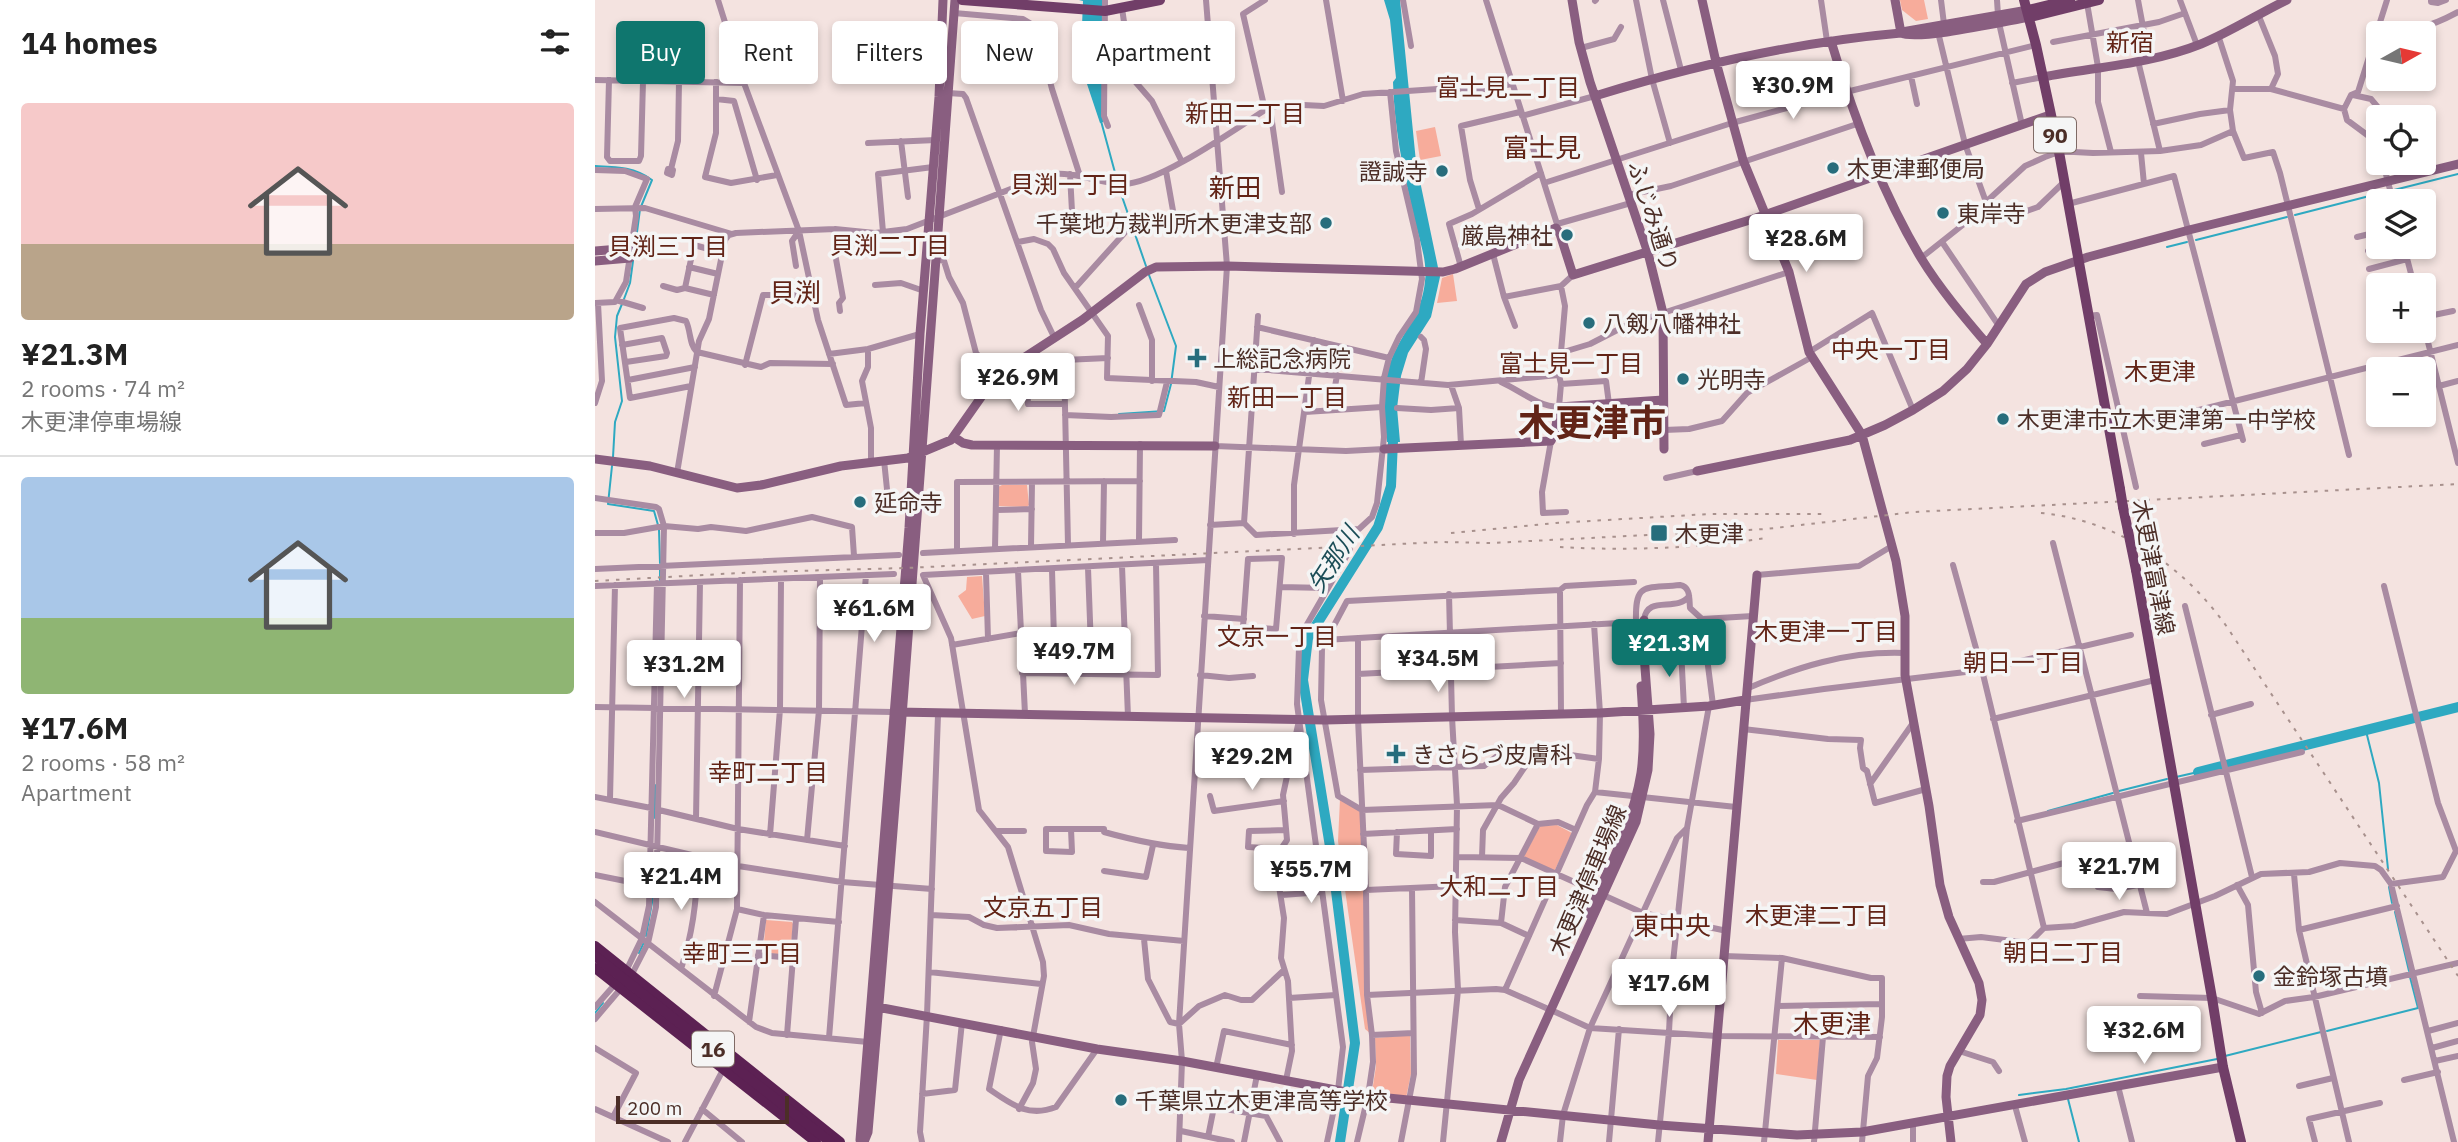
<!DOCTYPE html>
<meta charset="utf-8">
<style>
body{margin:0;font-family:"IBM Plex Sans","Noto Sans JP",sans-serif;background:#f6f6f6;color:#222;height:100vh;display:flex;flex-direction:column;font-size:26px;white-space:nowrap}
*{box-sizing:border-box;margin:0}
p{font-size:23px;color:#767676}
.icon{flex:none;width:38px;height:38px;fill:none;stroke:currentColor;stroke-width:2;stroke-linecap:round;stroke-linejoin:round}
.map{position:relative;flex:1;overflow:hidden}
.panel{display:flex;flex-direction:column;background:#fff;width:595px}
.panel>*{flex:none}
.hud{position:absolute;left:21px;top:21px;width:665px;height:63px;display:flex;gap:14px}
.needle{width:46px;rotate:82deg}
.tools{position:absolute;left:1771px;top:21px;display:grid;gap:14px}
.tools a{display:grid;place-items:center;width:70px;height:70px;border-radius:7px;background:#fff;box-shadow:0 4px 10px #0003;font-size:35px}
.scale{position:absolute;left:21px;bottom:18px;width:173px;box-sizing:border-box;padding-left:7px;border:4px solid #4c2e27;border-top:0;font-size:19px;line-height:24px;white-space:nowrap;color:#4c2e27;-webkit-text-stroke:5px #f5f5f5;paint-order:stroke}
.price{position:absolute;translate:-50% -60px;padding:0 16px;border-radius:7px;background:#fff;color:#222;font-size:23px;line-height:46px;filter:drop-shadow(0 2px 4px #0008)}
.price::after{content:'';position:absolute;left:50%;top:42px;width:21px;height:16px;margin-left:-10px;background:inherit;clip-path:polygon(0 0,100% 0,50% 100%)}
.price.current{background:#0f766e;color:#fff}
ul{padding:0;list-style:none}
li{display:grid;align-content:center;gap:14px;height:371px;padding:0 21px}
li+li{border-top:2px solid #e0e0e0}
li span{display:grid;place-items:center;height:217px;border-radius:7px;color:#555}
li>.icon{margin-inline-start:auto}
span .icon{width:126px;height:126px;fill:#fffc;stroke-width:1}
li b{font-size:30px}
h2{display:flex;justify-content:space-between;align-items:center;height:84px;padding:0 21px;font-size:30px}
.chip{padding:0 24px;border-radius:7px;background:#fff;box-shadow:0 4px 10px #0003;font-size:24px;line-height:63px}
.chip.current{background:#0f766e;color:#fff}
main{display:flex;flex:1;min-height:0}
.map>svg:first-child{display:block}
</style>
<main>
<section class="panel">
<h2>14 homes<svg class="icon" aria-label="filters" viewBox="0 0 24 24"><path d="M4 7h16M4 17h16"/><circle cx="9" cy="7" r="2"/><circle cx="15" cy="17" r="2"/></svg></h2>
<ul>
<li><span style="background:linear-gradient(#f6c9c9 65%,#b9a48a 0)"><svg class="icon" aria-label="home" viewBox="0 0 24 24"><path d="M3 11l9-7 9 7M6 9v11h12V9"/></svg></span><div><b>¥21.3M</b><p>2 rooms · 74 m²</p><p>木更津停車場線</p></div></li>
<li><span style="background:linear-gradient(#a9c7e8 65%,#8fb573 0)"><svg class="icon" aria-label="home" viewBox="0 0 24 24"><path d="M3 11l9-7 9 7M6 9v11h12V9"/></svg></span><div><b>¥17.6M</b><p>2 rooms · 58 m²</p><p>Apartment</p></div></li>
</ul>
</section>
<div class="map">
<svg width="1863" height="1142" viewBox="0 0 1863 1142">
<rect width="100%" height="100%" fill="#f4e3e0"/>
<path fill="#f7ac9b" d="M1305,0H1329L1333,19L1321,21L1307,10Z
M840,127L846,156L825,160L821,131Z
M858,274L862,301L842,303L847,278Z
M407,485H432L434,505L432,507L403,506V487Z
M387,576L390,616L377,619L363,596L371,590L372,577Z
M745,799L765,811L776,1034L770,1029L743,841Z
M962,825L977,833L959,872L928,858L945,826Z
M171,920L197,922L198,924L195,955L168,953Z
M815,1035L816,1074L811,1098L777,1092L781,1066L780,1038Z
M1183,1040H1225L1222,1080L1181,1074Z"/>
<path fill="#2ea9c1" d="M484,0H508V122L505,123L483,57L497,54V27L487,26L488,1Z
M789,0H805L821,162L845,277L836,317L813,353L806,376L802,408L805,442H792C789,414 786,385 797,358C809,329 827,314 830,281C833,259 822,234 818,213C808,170 799,126 798,82L801,78L795,20Z"/>
<g fill="none" stroke-linecap="round" stroke-linejoin="round">
<path stroke="#2ea9c1" stroke-width="2" d="M506,121L522,180
M0,166C22,167 39,167 57,180L45,209L39,255
M523,185L551,266
M1799,190L1863,174
M1700,215L1794,191
M1601,240L1692,217
M1572,247L1592,242
M29,299L35,283L38,261
M524,414L569,411L576,384L581,346L554,275
M18,457L20,422L27,401L20,337L22,316L27,304
M17,466L13,504L59,511L63,525
M64,530L65,563
M65,580V568
M1771,731L1784,783L1793,869
M1581,777L1603,772
M1524,791L1572,779
M1453,811L1518,793
M60,818V785
M1794,887L1797,903
M1800,912L1814,971
M51,936L58,897
M44,953L49,942
M0,1013L8,1003
M1732,1031L1823,1008L1815,977
M1630,1056L1726,1032
M1424,1095L1471,1089L1622,1059
M1473,1099L1484,1142"/>
<path stroke="#2ea9c1" stroke-width="10" d="M1603,772L1863,707
M745,1142L760,1043L737,859L708,680L713,638L783,527L796,486L798,441"/>
<path stroke="#a98ba2" stroke-width="6" d="M123,0L149,83L204,231L223,320L251,405L271,403
M510,0L509,116L513,126
M731,0L748,101
M808,0L816,46
M891,0L962,224L961,228
M1041,0L1057,79L1075,143
M1068,0L1086,70
M1226,0L1232,41
M1346,0L1349,24
M1402,0L1403,15
M1543,0L1554,59
M1585,0L1602,45
M1836,0V2L1843,3L1851,0
M1000,1L1001,0
M1492,3L1503,67V102L1516,152
M527,8L537,78L557,101L587,162
M359,13L428,19L438,25L442,31L457,89L485,176
M1663,14L1680,56L1683,74L1676,89
M1404,23L1427,125
M1785,24C1810,37 1839,25 1863,12
M1343,32L1370,144L1391,202
M1623,35L1638,81L1635,110L1638,131L1649,158L1678,152L1685,173L1754,455
M1458,42L1564,22L1590,13
M986,48L1019,39L1026,27
M1543,61L1565,151
M1316,76L1322,104
M0,80L149,83
M14,80L12,157L15,161H44L46,156L48,81
M121,82V133L110,177L136,183L182,175
M1417,83L1448,77
M1639,89H1676L1749,109
M353,93L368,94L371,98L446,310L459,337
M1758,95L1776,99L1786,111L1811,112L1810,117
M121,99L139,101L162,180
M675,108L687,192
M670,110L648,14L670,0
M927,116L1000,96
M1558,124L1605,114L1635,110
M306,141L313,197
M273,143L341,140
M1783,143L1752,120L1749,109L1756,95L1763,92L1792,0
M1546,153L1549,184
M1788,163L1798,201
M73,169L78,170L77,175L72,173Z
M76,169L83,141L84,81
M0,170L30,171L52,179L40,207L41,216L31,282L20,302L0,303
M571,171L580,222
M475,174L478,230
M949,183L1137,123L1251,92L1441,45
M1033,195L1076,186L1262,124
M1473,204L1579,176L1648,440
M0,209L50,208L137,234
M884,209L875,180L866,126L925,112
M1415,217L1443,207L1469,182
M962,224L1036,203
M240,229L239,248L248,298L244,303L245,311
M288,232L283,174L338,167
M1762,237L1783,232
M423,242L439,239L453,244L458,249L469,273L513,336L512,378L601,382L624,387
M1347,242L1404,326
M1809,247L1819,285
M1773,251L1788,247
M898,254L909,297L920,326
M1326,258L1379,216L1391,202L1430,166L1450,157L1464,152H1479L1498,153L1565,151L1606,145L1638,131
M342,259L349,261L354,277L368,303L381,353L401,376
M201,266L197,241L204,231
M94,267L123,274
M866,267L854,224L877,214L946,173
M1774,269L1812,259
M280,285L306,283L329,291
M68,286L82,290L90,288L99,245L128,253
M90,288L119,295
M480,288L534,228C547,225 560,225 572,223C618,218 664,219 709,224
M909,297L966,286
M21,300L48,308
M544,305L557,340V381
M1492,316L1502,315L1541,487
M1829,317L1858,311
M1829,326L1863,463
M662,327L794,358
M826,337L829,340L831,349L826,383
M27,345L67,338L72,353L71,356L31,362
M273,349V367L267,381L276,428V462
M1214,352L1277,313L1318,410
M965,353L995,344L1034,324L1194,272
M234,354L273,349L325,334
M421,361L432,384L433,404H470
M150,365L168,295H219
M625,366L853,385L964,375
M33,380L100,367
M906,382C926,391 942,406 964,407L966,384L964,375L970,306L966,286L978,275
M966,384L1011,381L1014,404
M856,385L864,408L866,445
M96,386L35,398L25,328L79,318L91,321C96,331 94,345 102,352L166,367L175,363L238,364
M1844,386L1863,381
M0,403L7,381L3,303
M802,408L836,410L864,408
M736,410L742,375
M710,412L787,407
M470,415L516,417L564,415L572,382
M1528,429L1863,345
M1069,430L1094,429L1127,421L1152,393L1217,357
M956,441L947,492L948,513L971,512
M1609,444L1646,435
M620,446L751,451L789,449
M289,460L293,499
M82,473L104,341L114,319L130,240L134,235L141,233L240,229L280,233L312,229L452,175C478,170 501,183 527,184C561,185 639,130 670,110L688,104L729,106L768,94L857,88L883,90L917,84
M1071,478L1102,471
M0,498L61,507L64,509L69,526L61,907L53,943L35,978
M401,510L437,509
M649,523L663,316
M615,525L649,523L661,535L764,529L777,517L782,503L789,437L787,407L789,378L794,358L804,337L821,312L827,279L822,240L801,151L795,92
M0,533H29L69,526L103,529L116,527L151,531L217,517L257,527L259,556
M699,534V485L719,340
M544,541L545,444
M508,543L509,481
M1458,543L1552,913
M473,545L469,360L513,358
M436,547L437,482
M400,549L402,445
M362,551V482L545,481
M328,553L580,540
M687,558L681,629L648,627L653,559Z
M1358,565L1387,670L1449,928
M527,566L533,717
M493,568L497,674
M0,569L304,555
M457,570L460,673
M423,571L430,714
M391,573L393,639
M1162,575L1264,566L1297,546
M0,586L299,574
M1789,586L1843,803L1861,851L1848,877L1796,884
M685,587L732,588
M965,590L966,714
M1590,606L1657,877
M609,616L649,619
M1049,620C1052,594 1082,613 1094,596
M729,640L1041,622C1040,581 1049,589 1085,585C1096,587 1094,599 1095,608L1107,619
M357,645L426,633
M1086,649L1089,708
M1057,651L1110,646
M427,673L563,675L561,564
M763,674L966,663
M605,675L634,678L658,676
M1151,689C1202,667 1252,651 1309,653
M1150,700L1229,689L1387,670L1536,635
M1118,705L1107,619L1158,616
M0,707L298,712
M1616,715L1656,704
M1398,719L1560,680
M1148,729L1233,739L1266,740L1265,748L1268,768L1272,771L1280,803L1331,789
M765,770L889,766L909,751L932,749L1004,759
M1275,784L1318,723
M1000,792L1141,807
M615,796L619,811L689,801
M0,797L56,808
M15,799L20,585
M64,810L143,829L250,846
M101,819L105,582
M1422,821L1707,752
M476,829L477,852L451,851V829H509V832C538,840 565,846 594,848
M981,830L963,822L943,824L903,805L767,810L743,796L726,700L727,648L752,601L965,590L970,586L1039,582
M402,831H429
M0,832L143,866L247,882L337,889
M802,832L801,854L836,856V831
M768,834L862,829
M175,835L185,709L186,579
M212,840L224,710L225,577
M686,849L653,847L654,831L691,830
M863,857L926,858L1048,913L1132,931
M887,857L888,830L906,798L919,783L942,749
M509,871L551,877L558,845
M1699,874L1704,930L1754,1142
M0,875L55,886
M1388,882H1399L1469,863
M1642,885L1653,905L1661,992L1667,1013
M1503,887L1521,889L1543,885
M771,890L860,886
M687,895L727,892
M0,902L161,1027L177,1033L273,1042
M142,909L169,915L244,922
M336,915L374,917L389,925L402,928L474,925L514,934L589,941
M860,920L906,923L934,936
M906,923L910,887L943,824
M1704,930L1802,906
M549,939L553,979L575,1022L584,1024L604,1006L630,995L646,1000H657L689,970
M1363,939L1386,937L1434,943L1449,928L1479,926L1529,912L1572,914L1620,896L1666,874L1714,872L1745,863L1780,866L1786,870L1796,884L1859,1142
M163,955L198,958
M1129,956L1187,958L1276,978H1287V1017L1282,1058L1273,1076L1267,1142
M86,969C98,932 103,897 102,857
M31,971L47,938L54,906L62,583
M334,972L446,984
M1017,983L1054,978L1077,972L1128,971
M910,990L992,805L1000,792L1004,759L1005,713L999,624
M772,995L901,989L910,990L951,1008
M119,996L142,909L145,580
M1545,996L1617,998L1664,1014L1690,1001L1719,997L1863,963
M694,998L741,995
M1183,1006L1287,1004
M0,1007L22,982
M956,1010L995,1028L1122,1036L1285,1037
M0,1019L28,986
M154,1022L169,915
M406,1029L394,1089C416,1104 433,1118 461,1107L502,1049
M1833,1031L1863,1023
M192,1035L201,919
M777,1035L818,1033
M234,1038L271,575
M0,1048L41,1073L18,1117
M1837,1048L1863,1041
M1364,1051L1398,1062L1404,1071
M1840,1061L1863,1056
M621,1068L629,1031L697,1045
M691,1080L697,1051L693,981L686,958L689,918L683,880L686,849L692,840L688,795L703,725
M1809,1080L1843,1072
M1523,1086L1537,1142
M1704,1086L1738,1078
M327,1094L360,1090L367,1022
M1420,1106L1430,1142
M0,1109L73,1142
M107,1109L147,1142
M424,1109L438,1083L441,1069L437,1042L449,976L448,962L413,847L384,810L356,638L328,575L613,560
M1318,1123V1142
M586,1131L637,1142
M613,1137L619,1107L671,1116L685,1142
M90,1142L129,1068
M327,1142L325,1132L332,1015L343,715
M584,1142L587,1061L584,1024L632,266L611,0
M649,1142L662,1075
M732,1142L743,1090L748,1047L702,704L704,648L707,633L755,550
M762,1142L773,1096L778,1062L777,1035L772,995L771,890L763,719V638
M806,1142L819,1074L817,888
M848,1142L863,990L860,932L862,805L857,717L854,594
M965,1142L968,1115L995,1028L1082,838L1092,828
M1014,1142L1024,1029
M1063,1142L1074,1032L1077,972L1092,828L1114,706
M1169,1142L1187,958
M1219,1142L1228,1037
M1720,1142L1714,1119L1785,1103"/>
<path stroke="#895e80" stroke-width="9" d="M977,0L984,42L995,82L1053,253L1068,313L1069,449
M1107,0L1121,62L1148,160L1194,272L1214,352L1267,435L1301,561L1310,616V675L1334,806L1345,885L1354,917L1384,983L1387,1000L1385,1015L1355,1066L1352,1076L1351,1097L1356,1142
M1307,32L1433,10
M1306,33C1323,41 1411,21 1435,17
M1236,41C1258,115 1286,191 1326,258C1345,289 1369,317 1392,344
M1448,77C1500,67 1556,64 1606,44C1635,32 1663,14 1692,0
M1000,96C1100,65 1202,42 1306,33L1300,0
M0,251L36,248
M0,261L35,258
M359,437L368,443L377,445L620,446
M789,449L956,441L960,432L964,407L1068,400
M0,459L55,466L142,488L166,485L246,466L313,458L356,440L401,376L487,320L550,272L561,267L632,266L848,272L860,269L961,228L965,234L978,275L1158,219L1455,115
M1102,471L1255,440L1290,425L1318,410L1348,391L1372,369L1392,344L1431,284L1450,272L1493,257L1594,230L1863,164
M302,712L730,720L1005,713L1114,706L1150,700
M993,914C1014,868 1038,823 1046,773C1050,745 1048,714 1046,686
M277,1006L502,1049L587,1061L773,1096L1064,1125L1202,1135L1267,1132L1628,1067
M265,1140L314,528L325,334L344,97L348,0
M269,1142L273,1132C306,755 332,377 360,0
M906,1142L924,1080L1041,822L1053,770L1055,734L1047,628L1049,620
M1113,1142L1162,575"/>
<path stroke="#713e68" stroke-width="10" d="M367,0L510,11L565,0
M1429,0L1441,45L1464,152L1525,489
M1433,10L1475,0
M1435,17L1504,0
M1528,507L1533,531
M1541,570L1617,998L1628,1067L1646,1142"/>
<path stroke="#5c2153" stroke-width="10" d="M0,946L245,1142
M0,968L221,1142"/>
<path stroke="#a8918d" stroke-width="2" stroke-dasharray="3.5 7" stroke-linecap="butt" d="M1446,513C1522,520 1589,566 1632,627L1863,976
M856,533L961,523L1114,514H1230
M965,547C1033,551 1104,548 1171,538
M0,581L163,572L311,568L846,542L896,543L1171,529L1319,512L1863,484"/>
<path stroke="#713e68" stroke-width="10" d="M1525,489L1528,507
M1533,531L1541,570"/>
<path stroke="#5c2153" stroke-width="10" d="M0,956L235,1142"/>
</g>
<g fill="#276d7c" stroke="#f5f5f5" stroke-width="2.5">
<circle cx="1238" cy="168" r="7"/>
<circle cx="847" cy="171" r="7"/>
<circle cx="1348" cy="213" r="7"/>
<circle cx="731" cy="223" r="7"/>
<circle cx="972" cy="235" r="7"/>
<circle cx="994" cy="323" r="7"/>
<path d="M598.5 347.5h7v7h7v7h-7v7h-7v-7h-7v-7h7z"/>
<circle cx="1088" cy="379" r="7"/>
<circle cx="1408" cy="419" r="7"/>
<circle cx="265" cy="502" r="7"/>
<rect x="1055" y="524" width="18" height="18" rx="3.5"/>
<path d="M797.5 743.5h7v7h7v7h-7v7h-7v-7h-7v-7h7z"/>
<circle cx="1664" cy="976" r="7"/>
<circle cx="526" cy="1100" r="7"/>
</g>
<g text-anchor="middle" dominant-baseline="central" stroke-width="7" stroke-linejoin="round" paint-order="stroke">
<g fill="#f5f5f5" stroke="#7f6a65" stroke-width="2">
<rect x="1439" y="117.5" width="42" height="35" rx="5"/>
<rect x="97" y="1031.5" width="42" height="35" rx="5"/>
</g>
<g font-size="21" font-weight="bold" fill="#4c2e27">
<text x="1460" y="135">90</text>
<text x="118" y="1049">16</text>
</g>
<g font-size="23" fill="#4c2e27" stroke="#f5f5f5" text-anchor="start">
<text x="1252" y="168">木更津郵便局</text>
<text x="833" y="171" text-anchor="end">證誠寺</text>
<text x="1362" y="213">東岸寺</text>
<text x="717" y="223" text-anchor="end">千葉地方裁判所木更津支部</text>
<text x="958" y="235" text-anchor="end">厳島神社</text>
<text x="1008" y="323">八剱八幡神社</text>
<text x="618" y="358">上総記念病院</text>
<text x="1102" y="379">光明寺</text>
<text x="1422" y="419">木更津市立木更津第一中学校</text>
<text x="279" y="502">延命寺</text>
<text x="1080" y="533">木更津</text>
<text x="817" y="754">きさらづ皮膚科</text>
<text x="1678" y="976">金鈴塚古墳</text>
<text x="540" y="1100">千葉県立木更津高等学校</text>
</g>
<g font-size="23" fill="#4c2e27" stroke="#f5f5f5">
<text transform="translate(1059 216) rotate(72)">ふじみ通り</text>
<text transform="translate(1559 567) rotate(79)">木更津富津線</text>
<text transform="translate(992 880) rotate(-67)">木更津停車場線</text>
</g>
<g font-size="24" fill="#622417" stroke="#f5f5f5">
<text x="1535" y="42">新宿</text>
<text x="913" y="87">富士見二丁目</text>
<text x="650" y="113">新田二丁目</text>
<text x="475" y="184">貝渕一丁目</text>
<text x="295" y="245">貝渕二丁目</text>
<text x="73" y="246">貝渕三丁目</text>
<text x="1296" y="349">中央一丁目</text>
<text x="976" y="363">富士見一丁目</text>
<text x="1565" y="371">木更津</text>
<text x="692" y="397">新田一丁目</text>
<text x="1231" y="631">木更津一丁目</text>
<text x="682" y="636">文京一丁目</text>
<text x="1428" y="662">朝日一丁目</text>
<text x="173" y="772">幸町二丁目</text>
<text x="904" y="886">大和二丁目</text>
<text x="448" y="907">文京五丁目</text>
<text x="1222" y="915">木更津二丁目</text>
<text x="1468" y="952">朝日二丁目</text>
<text x="147" y="953">幸町三丁目</text>
</g>
<g font-size="24" font-style="italic" fill="#1b4d57" stroke="#f5f5f5">
<text transform="translate(738 559) rotate(-57)">矢那川</text>
</g>
<g font-size="26" fill="#622417" stroke="#f5f5f5">
<text x="947" y="147">富士見</text>
<text x="640" y="187">新田</text>
<text x="200" y="292">貝渕</text>
<text x="1077" y="925">東中央</text>
<text x="1237" y="1023">木更津</text>
</g>
<g font-size="37" font-weight="bold" fill="#622417" stroke="#f5f5f5">
<text x="997" y="422">木更津市</text>
</g>
</g>
</svg>
<div class="tools">
<a><svg class="needle" viewBox="-14 -14 28 28"><path d="M0-13l5 13h-10z" fill="#e53935"/><path d="M0 13l5-13h-10z" fill="#767676"/></svg></a>
<a><svg class="icon" aria-label="locate" viewBox="0 0 24 24"><circle cx="12" cy="12" r="6"/><path d="M12 2v4M12 18v4M2 12h4M18 12h4"/></svg></a>
<a><svg class="icon" aria-label="layers" viewBox="0 0 24 24"><path d="M12 4l9 5-9 5-9-5zM3 14l9 5 9-5"/></svg></a>
<a>+</a>
<a>−</a>
</div>
<div class="scale">200 m</div>
<b class="price" style="left:1198px;top:121px">¥30.9M</b>
<b class="price" style="left:1211px;top:274px">¥28.6M</b>
<b class="price" style="left:423px;top:413px">¥26.9M</b>
<b class="price" style="left:279px;top:644px">¥61.6M</b>
<b class="price current" style="left:1074px;top:679px">¥21.3M</b>
<b class="price" style="left:479px;top:687px">¥49.7M</b>
<b class="price" style="left:843px;top:694px">¥34.5M</b>
<b class="price" style="left:89px;top:700px">¥31.2M</b>
<b class="price" style="left:657px;top:792px">¥29.2M</b>
<b class="price" style="left:1524px;top:902px">¥21.7M</b>
<b class="price" style="left:716px;top:905px">¥55.7M</b>
<b class="price" style="left:86px;top:912px">¥21.4M</b>
<b class="price" style="left:1074px;top:1019px">¥17.6M</b>
<b class="price" style="left:1549px;top:1066px">¥32.6M</b>
<div class="hud">
<a class="chip current">Buy</a>
<a class="chip">Rent</a>
<a class="chip">Filters</a>
<a class="chip">New</a>
<a class="chip">Apartment</a>
</div>
</div>
</main>
